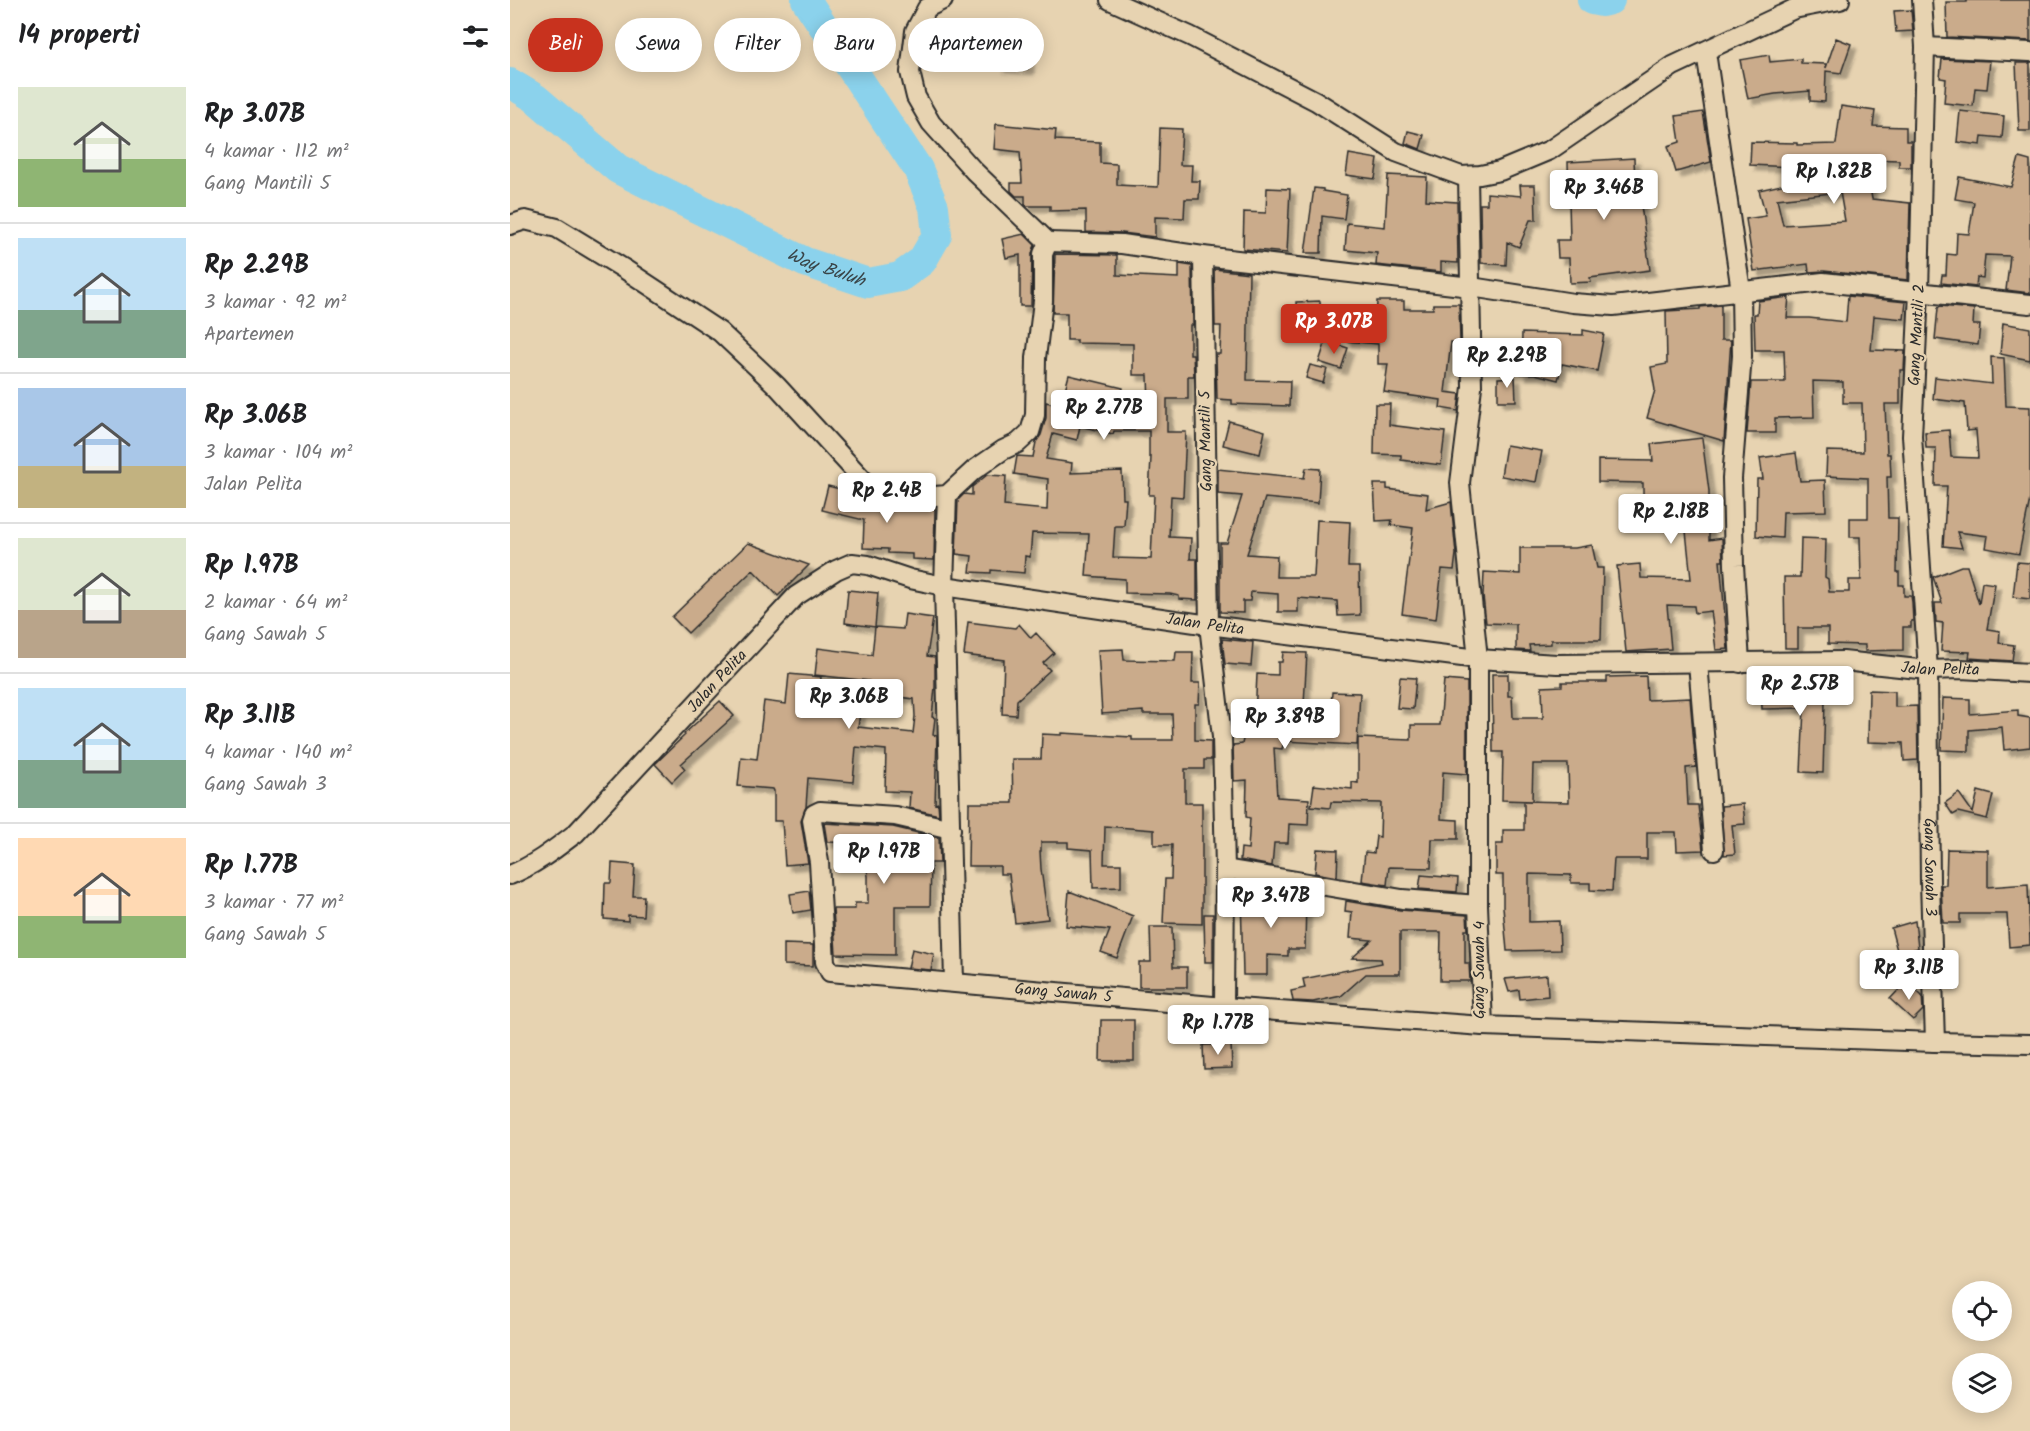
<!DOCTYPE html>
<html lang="id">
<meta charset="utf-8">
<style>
body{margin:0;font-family:Kalam,sans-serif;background:#f6f6f6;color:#202124;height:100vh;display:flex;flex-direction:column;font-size:22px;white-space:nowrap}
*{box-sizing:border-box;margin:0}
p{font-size:20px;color:#757577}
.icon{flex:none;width:33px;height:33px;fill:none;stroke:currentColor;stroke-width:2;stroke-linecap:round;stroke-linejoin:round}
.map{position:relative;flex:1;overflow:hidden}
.sheet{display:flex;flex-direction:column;background:#fff;width:510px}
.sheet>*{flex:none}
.hud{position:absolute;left:18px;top:18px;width:570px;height:54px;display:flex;gap:12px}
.buttons{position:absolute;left:1442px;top:1281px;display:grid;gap:12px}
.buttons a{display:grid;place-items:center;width:60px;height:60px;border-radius:50%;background:#fff;box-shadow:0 3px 15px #0003;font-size:30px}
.price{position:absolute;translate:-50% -51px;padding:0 14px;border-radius:6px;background:#fff;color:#222;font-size:20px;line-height:39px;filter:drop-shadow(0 2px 3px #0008)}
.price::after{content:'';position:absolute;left:50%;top:36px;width:18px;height:14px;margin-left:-9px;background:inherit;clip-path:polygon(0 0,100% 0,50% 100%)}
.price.selected{background:#c8321e;color:#fff}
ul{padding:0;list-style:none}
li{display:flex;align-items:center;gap:18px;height:150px;padding:0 18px}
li+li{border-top:2px solid #e0e0e0}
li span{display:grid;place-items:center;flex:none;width:168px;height:120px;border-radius:0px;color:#555}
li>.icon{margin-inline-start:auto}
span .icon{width:72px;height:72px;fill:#fffc;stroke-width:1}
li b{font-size:26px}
h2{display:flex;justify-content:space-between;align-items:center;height:72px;padding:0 18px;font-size:26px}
.pill{padding:0 21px;border-radius:27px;background:#fff;box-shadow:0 3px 15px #0003;font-size:21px;line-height:54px}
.pill.selected{background:#c8321e;color:#fff}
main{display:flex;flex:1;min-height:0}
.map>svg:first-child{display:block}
</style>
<main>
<section class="sheet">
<h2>14 properti<svg class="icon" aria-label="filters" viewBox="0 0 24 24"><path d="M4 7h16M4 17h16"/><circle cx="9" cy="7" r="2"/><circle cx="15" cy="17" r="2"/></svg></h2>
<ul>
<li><span style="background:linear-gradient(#dfe7d0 60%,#8fb573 0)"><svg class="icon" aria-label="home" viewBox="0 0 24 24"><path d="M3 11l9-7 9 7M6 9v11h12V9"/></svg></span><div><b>Rp 3.07B</b><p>4 kamar · 112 m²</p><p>Gang Mantili 5</p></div></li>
<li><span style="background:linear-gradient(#bfe0f5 60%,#7fa58c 0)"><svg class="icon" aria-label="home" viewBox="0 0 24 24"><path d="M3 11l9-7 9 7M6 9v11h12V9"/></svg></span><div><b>Rp 2.29B</b><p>3 kamar · 92 m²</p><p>Apartemen</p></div></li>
<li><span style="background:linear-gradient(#a9c7e8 65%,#c2b280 0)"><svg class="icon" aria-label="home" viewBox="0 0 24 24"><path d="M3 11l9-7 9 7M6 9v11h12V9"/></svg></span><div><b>Rp 3.06B</b><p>3 kamar · 104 m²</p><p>Jalan Pelita</p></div></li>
<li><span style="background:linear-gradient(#dfe7d0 60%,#b9a48a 0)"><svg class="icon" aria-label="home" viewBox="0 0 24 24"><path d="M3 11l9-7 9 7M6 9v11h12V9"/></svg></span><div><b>Rp 1.97B</b><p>2 kamar · 64 m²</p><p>Gang Sawah 5</p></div></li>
<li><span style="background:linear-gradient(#bfe0f5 60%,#7fa58c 0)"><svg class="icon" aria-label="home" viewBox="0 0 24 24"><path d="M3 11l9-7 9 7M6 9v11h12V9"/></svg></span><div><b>Rp 3.11B</b><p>4 kamar · 140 m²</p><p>Gang Sawah 3</p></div></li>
<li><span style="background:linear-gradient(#ffd9b3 65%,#8fb573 0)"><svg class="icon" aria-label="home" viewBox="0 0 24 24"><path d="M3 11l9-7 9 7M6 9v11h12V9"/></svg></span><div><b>Rp 1.77B</b><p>3 kamar · 77 m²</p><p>Gang Sawah 5</p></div></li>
</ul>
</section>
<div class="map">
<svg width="1520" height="1431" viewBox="0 0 1520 1431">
<defs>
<filter id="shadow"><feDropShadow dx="5.5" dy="5.5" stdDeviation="1.5" flood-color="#0004"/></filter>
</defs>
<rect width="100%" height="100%" fill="#e7d3b1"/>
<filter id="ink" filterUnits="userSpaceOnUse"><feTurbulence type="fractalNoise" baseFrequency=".0167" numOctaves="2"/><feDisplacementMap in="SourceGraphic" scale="12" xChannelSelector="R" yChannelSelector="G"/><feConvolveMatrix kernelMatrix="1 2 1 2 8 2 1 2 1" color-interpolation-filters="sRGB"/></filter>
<g filter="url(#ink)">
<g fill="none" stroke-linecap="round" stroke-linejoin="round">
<g stroke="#8bd2ec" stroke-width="30">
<path d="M1082,0L1092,2L1100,0"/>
<path id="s1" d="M0,83L25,98L108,169L295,262L358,283L390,277L412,261L427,235L424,207L408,169L296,0"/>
</g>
</g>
<path fill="#caab8b" stroke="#2b2b2b" stroke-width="1.5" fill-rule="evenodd" filter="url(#shadow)" d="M1457,0H1520V41L1437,37L1436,2H1457Z
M1401,10L1403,31L1386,32L1384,11Z
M438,28L460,30L459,51L437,49Z
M1326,38L1341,44L1331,73L1316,71L1315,102L1300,101V91L1265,94L1238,99L1230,60L1259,55L1260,62L1291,59V63L1316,64V68Z
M490,51L519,52L518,69L489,67Z
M1432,59L1480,61L1477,89L1465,88L1463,106L1434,103L1436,79L1430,78Z
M1506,63H1520V131H1509Z
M1331,106L1365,111L1363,126L1396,127V141H1401V167H1389V160L1355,159L1362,199L1400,203L1398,280L1314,271L1299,272L1298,264L1244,271L1236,219L1256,216L1249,190L1333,171V169L1240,165L1241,142L1287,143V145L1326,144ZM1330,192L1335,221L1273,225L1267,199Z
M1450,111L1494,116L1492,138L1472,136L1471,145L1447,142Z
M1193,112L1201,162L1166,172L1158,146L1170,142L1166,116Z
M486,124L546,130L545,140L590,142V163L607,164V185L648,187L650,128L672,129L670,165H682L681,181H690L689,199H675L674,218L645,217V237L612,233L576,232V210L540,211V206H517L515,204V196H506L501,191V183H512L510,152L484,149Z
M898,131L914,135L910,149L895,143Z
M839,154L868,159L865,179L836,175Z
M1124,158L1125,184H1128L1140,270L1080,278L1081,282L1060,283L1059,258H1048L1047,240H1060L1058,162Z
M1509,158L1520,161V293L1496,290L1500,256L1475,255L1473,278L1467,277L1466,287L1431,283L1432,275H1436L1437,254L1446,255L1447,233L1459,234L1464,202L1445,199L1449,177L1501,187Z
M878,175L917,177L916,200L947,202L948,263L931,262V272L866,265L867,253L835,250L837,223L875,227Z
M1010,185H1025L1026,220H1020L1009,247L997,242L996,265L971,263L970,204H977V193L1011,196Z
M757,188L780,189L777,253L733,249L734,212L756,213Z
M804,188L813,189V191L837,195L834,219L812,216L811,253H795Z
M514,234L525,245L522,254L521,306H510V255L496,258L492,239Z
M545,254L607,255V275L669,278V264L682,266L683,325H680V354H683L684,376H678V399H657V432H676L673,497L661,496L659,537L681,538L680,559H687V600L669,599V596L660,594L615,593V579L576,576L579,534L522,533L520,557L515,556L514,573L481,570V573L460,572L462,556L446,554L448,500L454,494L462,495V487L477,475L496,476L494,506L537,510L538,479L504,474L507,456L523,457L526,442L531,435L536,418V402L549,405L550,397H553L559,375L613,388L609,408L639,407L638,375H623V344L567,343V340H557V313H543ZM570,426L603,434L604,431H639V457H641L639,495H644L641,559L603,558L605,526H614L616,499H613L612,471L561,473L562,463L536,459L543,434L567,440Z
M704,269L739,273L737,380L780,381L779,406L722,404V400L707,399L706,354H710L711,326H705Z
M1338,296L1396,302L1394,319L1364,316L1361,350L1395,351L1394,370H1390V404H1375L1377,454H1380L1381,477H1377L1378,518H1388L1387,572H1389V585H1394V596H1401L1402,602L1403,621H1401V627H1393V650L1355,651V645L1318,644V628H1288V648H1275L1274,577H1290L1291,538L1316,539L1315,577L1318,579L1319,592H1339V580H1351L1350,537H1340V518H1358V478L1316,476L1317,451L1353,452L1352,403H1333V382L1303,381L1304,417L1265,418V433H1237L1241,382H1275L1274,350H1245L1244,314H1247L1248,301L1279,297L1277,318H1299L1336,322Z
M810,301L811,332L787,333L786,302Z
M867,301H894V309H923V304H949L950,342H941L935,392L950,394L948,411L930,408L931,400L874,392L878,364H868V344L835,341L837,321L866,325Z
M1211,305V340H1221L1214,441L1137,418L1145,390L1141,367L1157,364L1156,311L1190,309V307Z
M1430,306L1464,309L1463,325H1470L1468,345L1425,339L1428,308Z
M1493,323L1520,328V360L1490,354Z
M1073,330L1094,334L1087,371L1052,364L1048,380L1025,374H1011L1012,333L1073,335Z
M816,341L838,348L831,369L809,362Z
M1481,357L1494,358L1496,406L1520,407V499L1509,554L1476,548L1478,536L1447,532L1452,548L1433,546L1437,486H1425L1426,448H1416L1415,432L1439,430L1441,457L1468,458L1466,430L1457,431L1455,403L1423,399L1425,377L1482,384Z
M800,365L817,369L813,383L796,378Z
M1005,377L1006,401H988V378Z
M865,404H880L879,425L935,432L931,465L891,460V455L864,454Z
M719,421L755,431L750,454L713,445Z
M1192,438L1199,491V540L1212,538L1213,561H1210L1218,649L1206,650L1201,611L1185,613L1184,606L1157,605L1161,649L1116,652L1107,566L1130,564L1131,578L1181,579L1175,522H1158V512H1133V483L1088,482V460L1143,461L1141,444Z
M996,445L1032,451L1026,482L991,476Z
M1286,453L1290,481L1315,480L1316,511L1273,512L1272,538L1246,536L1247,479H1253L1250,458Z
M796,468L810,469L808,503L755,498L737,554L767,556L766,577H804L807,520L840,522L838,567H849L850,615L828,616L827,601L788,598V612H768V594L741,592L740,601H733V613L710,612V543H717L732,496L708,494V469L794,478Z
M864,484H877V489L918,494L916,509L941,502L946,554L944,570L932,569L926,619L892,614L903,528L881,525L882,520L866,521Z
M318,486L354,495L352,504L372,505L397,509H425L424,560L402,559V554L378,553V549L353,548L354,520L312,510Z
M238,543L299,565L268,596L243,570L178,633L162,617Z
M1082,545L1087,568H1093L1091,640H1041V644L1019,645L1020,651L1006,650V624L976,623L973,596L974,572L1010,574V548H1065Z
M1507,562L1520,563V599L1503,597Z
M1451,566H1457L1469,604L1472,582L1485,584L1477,629L1490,631L1489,643L1504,645L1502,661L1459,658L1460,652L1431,651L1433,623L1426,622L1425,603H1432L1423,577Z
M338,590L368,593L365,627L335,623Z
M395,614L423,618L417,656L425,657V687L422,717L425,718L423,735L427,736L425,804L428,803L429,815L399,808L400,792L375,791L376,750L346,747L343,782L298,778L296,807L291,821L298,863L275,865L272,821H264V791L263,789L228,786L231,757L247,759L254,701L276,704L279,674L311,677L308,709L350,713L348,727L403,733L405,716L404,699L357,693L359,681L305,675L308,648L362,655L365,627L393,629Z
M458,622L505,628L509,624L521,638L526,633L544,653L533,663L540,670L507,700L506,715L492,714L494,660L454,655Z
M712,639L743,642L741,666L715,664Z
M613,649L614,660L665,661L666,652H683L682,683H690L689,704H685V740L701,741V760H694V769H675V803H692V924L653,923L655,879H661L662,845H644V830L595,826L594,864H611V887L583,888L582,850L558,848V842H531V851H530L531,869L538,919L505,923L499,874H490V866H458L459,803H503L502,759H531L532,734L552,735V733L622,737V740H663L662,714H633V711L592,714L588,650Z
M773,652L797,653L794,704L821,706L822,692L850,693L847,745L774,741L772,749L764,748L767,797L799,799L798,825L779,824L778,843H764L762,866L730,860L731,848L738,849L740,818L736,817L737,780L724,781L723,745L732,744L738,715L745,717L747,674L768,675V662H772Z
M1262,673H1276L1278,687L1307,688V702H1315L1313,773L1291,772L1294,708L1252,709L1251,684H1263Z
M982,674H998V696H1002L1003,718H1033L1032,687L1052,686V682H1097V677L1136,676L1137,700L1180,698L1186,767L1176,768L1178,805H1188L1193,850L1167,851L1166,832H1137V859H1104L1102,891L1080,890V883H1061V875L1019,874V922L1049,921L1050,950L997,951L993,907V875H986V844H993V830H1014V801L1059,802L1058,764H1023L1022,801L992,800L993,752H983Z
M890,677L906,678L903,709L887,708Z
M934,680L957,682V774L933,772L931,819L948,820V839H922L921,868L879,867L877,885L852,881L855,852L864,853L866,836L870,837L871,803L821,802L820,808L801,806L804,785L842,789V782L848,783V738L901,740V725H930Z
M1359,690L1385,691V707L1407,706L1408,760L1394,761L1393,743L1358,742Z
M1433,698L1460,699V714L1508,710V716L1520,718V747L1494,750L1492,727L1459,730V751L1431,750Z
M210,701L224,716L171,764L175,769L162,782L145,764L175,735L174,734Z
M1468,791L1483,795L1477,819L1448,812L1443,815L1435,803L1449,793L1463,813Z
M1233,804L1235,824L1222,825L1225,854L1214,855L1211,806Z
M314,823L383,827L429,838L430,863H421L420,906H385V955L326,954L323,909H345V903H358V876L353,843L317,842Z
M807,849L828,850L827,877L805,873Z
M1437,849L1478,850V887L1518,884L1520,945L1499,947L1497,914H1450V923H1433L1431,885H1436Z
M102,863L125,865L123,896H134L133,916L118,915V921L94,919L95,883H101Z
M911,875L948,878L947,892L909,889Z
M299,891L301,910L283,913L280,894Z
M559,891L623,916L607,958L591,952L600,930L556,926Z
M731,895L796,897L795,949H778V956L757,955V975H733Z
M836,901L890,910L957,915L958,930H955V963H959L960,981H930L931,932H890V974H856L831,996L803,1002L783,1001L781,991L795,988L793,979L872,963L871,959L842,958L862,940L840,938L842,912L835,911Z
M694,914H703V962H695Z
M1405,921L1408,948L1388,954L1381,928Z
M640,927H662L663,967H677V987H629V962H641Z
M274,944L303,945V966L274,965Z
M402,949L424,954L421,970L398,968Z
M1037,975L1038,996L1010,999L1009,990L999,992L995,979Z
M1397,981L1412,996L1413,1010L1403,1020L1380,999Z
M591,1020H624V1061H590Z
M721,1044L722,1068L694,1069L693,1045Z"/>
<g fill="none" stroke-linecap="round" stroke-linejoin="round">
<defs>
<g id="minor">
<path d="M600,0L680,36L806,101L886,152L951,176L970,175L990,171L1040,150L1163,66L1284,9L1330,0"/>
<path id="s2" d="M1412,0L1415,47L1409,292L1402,436L1418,670L1420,882L1425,1042L1520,1044"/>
<path d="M1415,47L1520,52"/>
<path d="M1196,52L1231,291L1232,356L1222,478L1224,565L1230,663"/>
<path d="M0,225L15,220L47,228L116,270L210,332L267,386L356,483L376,494L399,498L437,495L464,470L493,450L508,443L520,432L525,415L526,358L533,301V254L538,242L464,171L421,123L406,97L400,72L405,31L417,8L433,0"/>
<path d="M538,242L612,244L693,256L961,287L1063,303L1103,306L1313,282L1520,304"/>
<path d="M437,495L434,586L444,982"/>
<path d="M1188,663L1204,850"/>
<path id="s3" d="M441,829L385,816L310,811L304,814L302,820L309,862L315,962L320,972L714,1007L715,869L712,737L699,625L693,256"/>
<path d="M715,869L892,899L968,905"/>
<path id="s4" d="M0,875C25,865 45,849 66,833L286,596L326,570L342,563L358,565L400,579L434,586L699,625L968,659L1047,664L1333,661L1418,670L1451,669L1520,673"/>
<path d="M714,1007L973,1026L968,905V659L950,483L962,387L958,176"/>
<path d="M973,1026L1425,1042"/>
</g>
</defs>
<use href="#minor" stroke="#2b2b2b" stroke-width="22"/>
<use href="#minor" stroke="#e7d3b1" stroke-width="18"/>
</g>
</g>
<g text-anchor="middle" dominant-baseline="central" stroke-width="4.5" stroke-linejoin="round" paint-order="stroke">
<g font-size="16" fill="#2b2b2b" stroke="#e7d3b1">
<text transform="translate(1407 335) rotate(-87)">Gang Mantili 2</text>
<text transform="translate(696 441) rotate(-91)">Gang Mantili 5</text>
<text stroke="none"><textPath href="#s4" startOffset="826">Jalan Pelita</textPath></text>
<text stroke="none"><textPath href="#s4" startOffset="1564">Jalan Pelita</textPath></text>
<text stroke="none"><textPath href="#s4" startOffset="286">Jalan Pelita</textPath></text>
<text stroke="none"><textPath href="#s2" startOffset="868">Gang Sawah 3</textPath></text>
<text transform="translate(969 970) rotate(-90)">Gang Sawah 4</text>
<text stroke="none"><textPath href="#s3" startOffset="534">Gang Sawah 5</textPath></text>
</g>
<g font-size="18" font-style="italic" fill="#394448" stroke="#e7d3b1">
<text stroke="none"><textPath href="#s1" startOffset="369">Way Buluh</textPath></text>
</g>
</g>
</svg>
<div class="buttons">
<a><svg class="icon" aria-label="locate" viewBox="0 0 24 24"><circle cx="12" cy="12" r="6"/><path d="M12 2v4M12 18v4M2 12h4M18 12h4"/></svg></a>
<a><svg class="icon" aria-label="layers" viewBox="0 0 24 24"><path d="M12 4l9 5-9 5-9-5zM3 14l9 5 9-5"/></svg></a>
</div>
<b class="price" style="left:1324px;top:205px">Rp 1.82B</b>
<b class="price" style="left:1094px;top:221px">Rp 3.46B</b>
<b class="price selected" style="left:824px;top:355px">Rp 3.07B</b>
<b class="price" style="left:997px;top:389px">Rp 2.29B</b>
<b class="price" style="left:594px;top:441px">Rp 2.77B</b>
<b class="price" style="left:377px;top:524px">Rp 2.4B</b>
<b class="price" style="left:1161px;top:545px">Rp 2.18B</b>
<b class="price" style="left:1290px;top:717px">Rp 2.57B</b>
<b class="price" style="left:339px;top:730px">Rp 3.06B</b>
<b class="price" style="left:775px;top:750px">Rp 3.89B</b>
<b class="price" style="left:374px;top:885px">Rp 1.97B</b>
<b class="price" style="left:761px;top:929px">Rp 3.47B</b>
<b class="price" style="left:1399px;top:1001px">Rp 3.11B</b>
<b class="price" style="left:708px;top:1056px">Rp 1.77B</b>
<div class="hud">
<a class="pill selected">Beli</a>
<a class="pill">Sewa</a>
<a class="pill">Filter</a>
<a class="pill">Baru</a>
<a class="pill">Apartemen</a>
</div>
</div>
</main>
